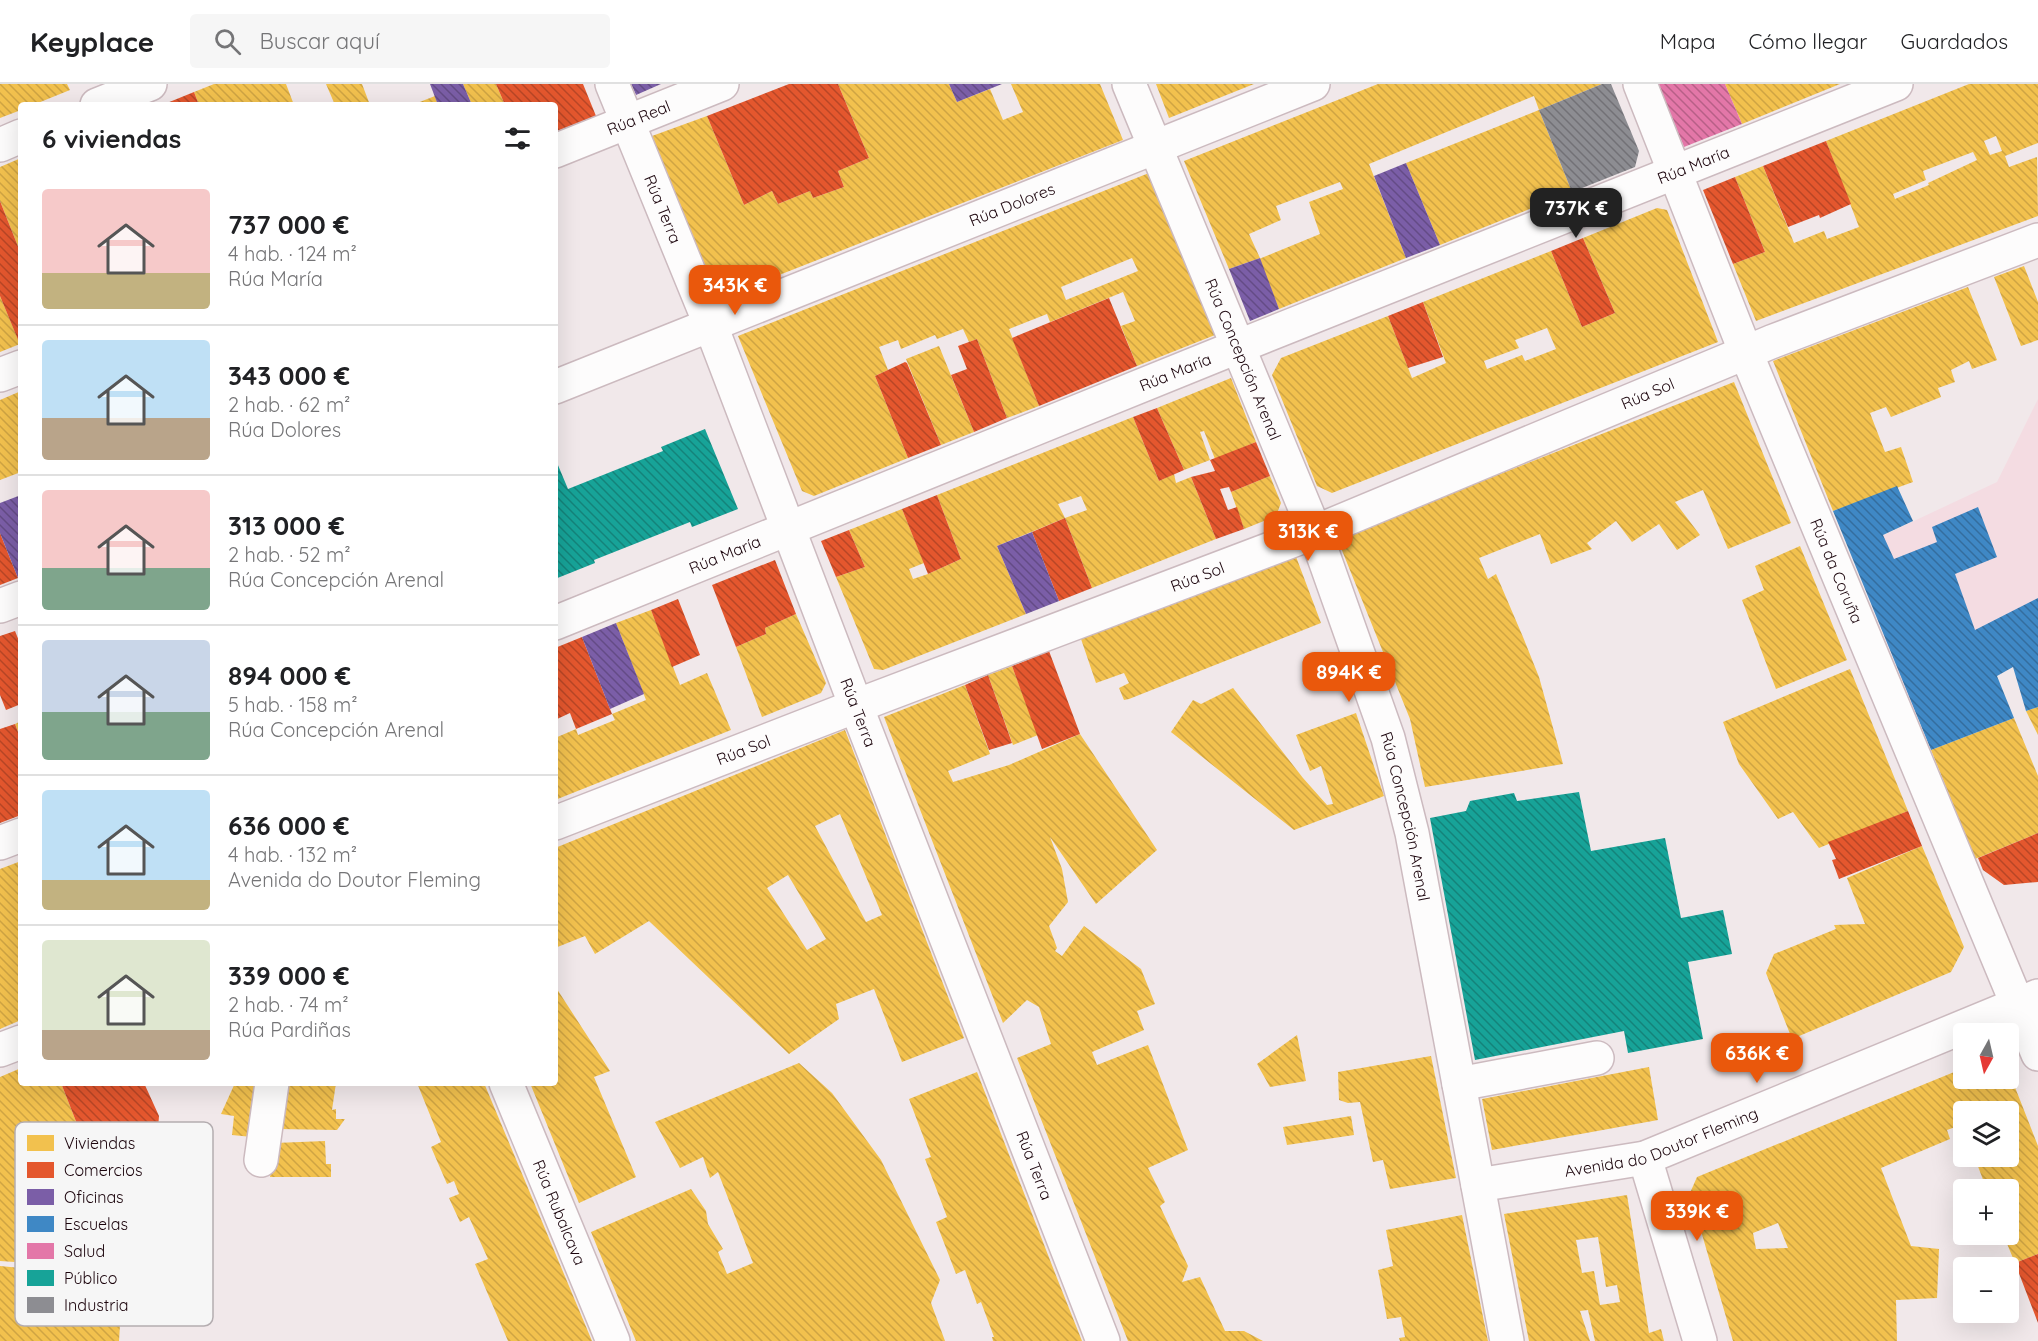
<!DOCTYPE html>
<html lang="es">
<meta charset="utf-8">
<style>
body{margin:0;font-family:Quicksand,sans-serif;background:#f6f6f6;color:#202124;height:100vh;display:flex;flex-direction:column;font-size:22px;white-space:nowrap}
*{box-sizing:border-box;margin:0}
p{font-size:20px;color:#757577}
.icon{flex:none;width:33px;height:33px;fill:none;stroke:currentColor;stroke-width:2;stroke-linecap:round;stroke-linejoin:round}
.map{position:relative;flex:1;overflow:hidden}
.side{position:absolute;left:18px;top:18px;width:540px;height:984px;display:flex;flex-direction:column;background:#fff;border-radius:6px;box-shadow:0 6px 24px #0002}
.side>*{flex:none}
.needle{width:39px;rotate:188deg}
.tools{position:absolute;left:1953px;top:939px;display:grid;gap:12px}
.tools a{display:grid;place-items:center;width:66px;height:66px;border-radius:6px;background:#fff;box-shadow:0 6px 24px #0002;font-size:30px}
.price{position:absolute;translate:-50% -51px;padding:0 14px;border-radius:12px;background:#ea580c;color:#fff;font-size:20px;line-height:39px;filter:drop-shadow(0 2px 3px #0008)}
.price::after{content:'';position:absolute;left:50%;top:36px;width:18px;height:14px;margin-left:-9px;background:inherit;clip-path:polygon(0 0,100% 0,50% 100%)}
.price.active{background:#222;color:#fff}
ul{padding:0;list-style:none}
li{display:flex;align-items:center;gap:18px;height:150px;padding:0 24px}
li+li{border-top:2px solid #e0e0e0}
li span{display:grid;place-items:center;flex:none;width:168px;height:120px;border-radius:6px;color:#555}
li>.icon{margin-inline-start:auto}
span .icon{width:72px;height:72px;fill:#fffc;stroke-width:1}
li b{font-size:26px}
h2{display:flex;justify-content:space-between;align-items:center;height:72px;padding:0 24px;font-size:26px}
header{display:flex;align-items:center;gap:36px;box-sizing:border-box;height:84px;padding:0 30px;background:#fff;border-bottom:2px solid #e0e0e0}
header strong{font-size:28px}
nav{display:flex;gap:33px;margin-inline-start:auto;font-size:21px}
.search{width:420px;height:54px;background:#f6f6f6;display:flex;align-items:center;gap:15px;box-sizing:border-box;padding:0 21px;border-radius:6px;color:#757577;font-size:22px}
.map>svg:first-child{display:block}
</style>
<header>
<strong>Keyplace</strong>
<div class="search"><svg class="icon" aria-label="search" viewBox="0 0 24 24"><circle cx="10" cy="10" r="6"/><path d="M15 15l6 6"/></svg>Buscar aquí</div>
<nav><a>Mapa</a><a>Cómo llegar</a><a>Guardados</a></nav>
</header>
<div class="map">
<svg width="2038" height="1257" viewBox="0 0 2038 1257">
<defs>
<pattern id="homes-back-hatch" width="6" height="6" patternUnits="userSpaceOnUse" patternTransform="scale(1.5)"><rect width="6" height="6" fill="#f2c14e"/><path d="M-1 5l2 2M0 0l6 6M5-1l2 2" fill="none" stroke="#cfa443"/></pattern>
<pattern id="shops-back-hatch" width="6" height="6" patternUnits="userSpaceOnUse" patternTransform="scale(1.5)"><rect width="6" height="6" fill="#e4572e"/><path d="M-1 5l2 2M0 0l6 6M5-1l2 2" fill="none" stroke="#b84626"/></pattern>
<pattern id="offices-back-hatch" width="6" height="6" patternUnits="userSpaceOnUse" patternTransform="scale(1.5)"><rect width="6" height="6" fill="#7b5ea7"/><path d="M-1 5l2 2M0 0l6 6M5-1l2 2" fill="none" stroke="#644b86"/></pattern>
<pattern id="schools-back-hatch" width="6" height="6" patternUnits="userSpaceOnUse" patternTransform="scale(1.5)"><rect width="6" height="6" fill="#3f88c5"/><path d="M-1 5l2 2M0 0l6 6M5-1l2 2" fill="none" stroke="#346d9e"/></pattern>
<pattern id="health-back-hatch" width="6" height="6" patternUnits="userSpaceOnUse" patternTransform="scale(1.5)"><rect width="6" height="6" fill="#e377a8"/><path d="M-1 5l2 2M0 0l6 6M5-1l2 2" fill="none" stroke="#b75f87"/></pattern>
<pattern id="public-back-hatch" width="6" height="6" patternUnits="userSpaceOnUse" patternTransform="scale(1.5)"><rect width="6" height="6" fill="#17a398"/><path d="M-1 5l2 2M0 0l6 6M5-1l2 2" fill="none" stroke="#14837a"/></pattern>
<pattern id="industry-back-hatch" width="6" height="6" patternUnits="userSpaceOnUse" patternTransform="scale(1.5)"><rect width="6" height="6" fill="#8d8d92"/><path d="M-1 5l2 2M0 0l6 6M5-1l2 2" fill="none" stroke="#727176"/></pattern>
</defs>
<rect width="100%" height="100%" fill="#f1e8ea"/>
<path fill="#f4dce2" d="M2038,315V570L1916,631L1850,467L1997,398Z"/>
<path fill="url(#homes-back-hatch)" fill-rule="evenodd" d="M0,0H67L70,6L33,21H21V26L0,34Z
M214,0H286L294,21H199L194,8Z
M326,0H362L370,21H335Z
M463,0H496L505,21H472Z
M838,0H949L957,18L990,5L1003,36L1023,28L1011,0H1100L1123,56L718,215L652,52L707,32L744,121L772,107L778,120L810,107L813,114L844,103L838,87L869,74Z
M1156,0H1254L1169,34Z
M1378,0H1602L1539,26L1534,12L1369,80L1406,174L1279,225L1259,175L1320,150L1309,118L1343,105L1340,98L1276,122L1281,136L1249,150L1260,174L1229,185L1184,77Z
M1725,0H1840L1742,40Z
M1969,0H2038V59L2005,72L2009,83L2037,73L2038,132L1756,237L1733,180L1765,168L1735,93L1763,82L1794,159L1824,147L1827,155L1859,143L1826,57ZM1996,52L2002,67L1990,71L1984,57ZM1973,68L1977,76L1928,99L1929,101L1895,115L1893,110L1926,96L1923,87Z
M435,12L438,21H412Z
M1539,26L1572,108L1440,161L1406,79Z
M21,74V164L19,165L0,117V83Z
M1149,89L1215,251L1137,282L1121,242L1135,237L1123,208L1050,238L1047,230L1009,245L1039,322L1007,334L977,255L969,258L963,245L937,255L935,251L901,265L898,256L879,263L888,286L875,292L908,374L814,412L802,407L738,252ZM1132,174L1138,187L1066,216L1061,203Z
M1657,124L1667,126L1718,258L1332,409L1317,402L1272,291L1281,274L1388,232L1412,294L1446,279L1423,218L1551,167L1582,243L1615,229L1583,154ZM1547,244L1556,265L1525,277L1522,271L1487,285L1484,277L1519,264L1515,256Z
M2024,182L2038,218V256L2021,262L1994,193Z
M1968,203L1997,276L1972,285L1969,277L1951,286L1955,298L1938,304L1941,313L1891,333L1886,323L1870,329L1885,368L1901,363L1913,398L1833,427L1773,277Z
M0,212L20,260L0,268Z
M939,262L974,348L941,361L906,275Z
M1231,294L1256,358L1215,375L1204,347L1200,348L1210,376L1184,386L1157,324Z
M1734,298L1791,439L1728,465L1703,406L1675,418L1700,451L1677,466L1659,440L1632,458L1616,437L1587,459L1592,465L1551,480L1540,450L1479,474L1488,495L1496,490L1523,553L1539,593L1563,680L1425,703L1410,635L1337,454Z
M21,307V388L0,396V316Z
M1133,333L1159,397L1174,390L1176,399L1191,393L1216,455L1092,504L1065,434L997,462L1026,530L883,586L874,585L836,493L865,483L849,446L902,425L924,479L909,485L913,495L928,490L961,475L937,411ZM1081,412L1087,426L1065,434L1058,420Z
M1270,392L1281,419L1276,432L1244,445L1231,408Z
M1800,462L1847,576L1776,605L1742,516L1764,506L1755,482Z
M1295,470L1321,539L1129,615L1124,616L1119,604L1129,599L1124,589L1096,599L1081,555Z
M651,526L680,601L707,589L731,646L555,716V654L576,645L578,651L615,636L612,630L646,616L616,539Z
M796,530L826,599L821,609L762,633L736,563L766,550L765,544Z
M1012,582L1038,651L1013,661L988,591Z
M1850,585L1908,727L1819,764L1793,728L1778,735L1739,680L1723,638Z
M965,601L990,670L948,687L953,698L1009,681L1080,650L1157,766L1096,820L1050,753L1062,785L1068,818L1049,842L1057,864L1055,867L1062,872L1084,842L1141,885L1155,920L1137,927L1144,946L1092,968L1097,981L1148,961L1188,1066L1148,1084L1165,1118L1160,1122L1188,1182L1182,1198L1200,1193L1225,1247H1244L1263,1257H1128L1017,974L1051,960L1039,923L1027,916L1003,939L884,633Z
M1233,604L1303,694L1327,721L1333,720L1321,682L1310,687L1296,651L1356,629L1384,712L1294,746L1171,648L1193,616L1201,620Z
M2038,623V651L2026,627Z
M2014,634L2038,692V749L1975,775L1931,666Z
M21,637V656L15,640Z
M845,646L964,954L902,978L874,905L836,920L839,935L789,970L649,837L595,870L585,852L555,864V764ZM840,730L882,831L866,838L815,742ZM788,791L826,855L807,866L767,804Z
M1922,762L1964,863L1951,888L1792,955L1766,889L1774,870L1836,845L1834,841L1865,840L1847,794Z
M21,777V936L0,945V785Z
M555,902L610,987L594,993L636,1093L579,1119L530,999H555Z
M1297,951L1306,997L1270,1003L1257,980Z
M1431,972L1456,1094L1390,1105L1383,1076L1373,1078L1360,1018L1348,1019L1339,1016L1338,988Z
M799,979L832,1009L881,1076L940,1196L931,1219L945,1257H636L591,1148L691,1105L706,1127L708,1140L723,1165L718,1168L727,1190L753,1179L718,1088L710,1094L703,1073L680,1084L655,1038Z
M1649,983L1658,1036L1492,1066L1482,1015Z
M21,984V999H61L102,1104L133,1152L59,1181L0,1177V993Z
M1964,984V994H2008L2009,988L2020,1016L2038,1062V1170L2015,1179L2003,1150H2008V1106H1987L1974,1072H2008V1028H1964V1046L1961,1041L1947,1046L1950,1055L1881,1084L1911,1162L1939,1165L1937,1214L1896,1216L1897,1257H1733L1690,1109L1697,1093ZM1778,1139L1788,1164L1756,1165L1753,1149Z
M977,988L1055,1189L1082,1257H993L992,1253H994L981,1218L977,1220L965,1186L956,1190L936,1138L947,1133L925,1075L931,1073L909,1015Z
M235,999H260L252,1053L232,1051L234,1032L221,1030Z
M285,999H336L332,1026L336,1025V1035H345L337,1046L278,1045Z
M417,999H484L592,1257H508L475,1180L488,1175L469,1133L460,1138L449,1114L459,1110L454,1097L447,1100L431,1063L441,1058Z
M1351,1032L1354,1051L1287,1061L1283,1043Z
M325,1057L326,1080H331V1093H270L275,1059Z
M1627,1111L1649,1249L1661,1245L1664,1257H1595L1588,1226L1580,1227L1590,1257H1529L1504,1130ZM1598,1153L1606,1203L1617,1201L1620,1218L1600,1221L1594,1187L1582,1189L1576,1156Z
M1462,1131L1488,1257H1400L1399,1254L1405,1253L1401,1233L1387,1235L1378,1186L1393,1182L1386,1146Z
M0,1182L123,1194L119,1257H0Z"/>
<path fill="url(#shops-back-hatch)" d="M496,0H583L596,32L555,48V21H505Z
M789,0H838L869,74L838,87L844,103L813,114L810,107L778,120L772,107L744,121L707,32Z
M194,8L199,21H162Z
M1826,57L1851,120L1820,134L1819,131L1788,143L1763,82Z
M1735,93L1765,168L1733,180L1703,106Z
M0,117L19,165L21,164V263L0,212Z
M1583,154L1615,229L1582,243L1551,167Z
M1109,214L1137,282L1039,322L1012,254Z
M1423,218L1443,273L1408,284L1388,232Z
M977,255L1007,334L974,348L951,291L967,285L958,262Z
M905,278L907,279L941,361L908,374L875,292Z
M1157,324L1184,386L1159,397L1133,333Z
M1256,358L1270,392L1231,408L1229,403L1220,405L1228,426L1237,423L1244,445L1216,455L1191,393L1215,387L1210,376Z
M937,411L961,475L928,490L902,425Z
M1065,434L1092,504L1059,517L1032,448Z
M849,446L865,483L836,493L821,457Z
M0,449L18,494L0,501Z
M775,476L796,530L765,544L766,550L736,563L712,501Z
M678,515L700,571L672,583L651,526Z
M15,547L21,562V620L6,626L0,611V552Z
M582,553L612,630L576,645L570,629L555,636V564Z
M1049,567L1080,650L1042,665L1012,582Z
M988,591L1012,659L989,666L965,601Z
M15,640L21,656V731L0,739V645Z
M1908,727L1922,762L1839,795L1832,776L1836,775L1828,758Z
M2038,749V798L2004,801L1983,786L1978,774Z
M61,999H144L159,1032L155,1083L102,1104Z
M2038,1170V1239L2015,1179Z"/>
<path fill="url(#offices-back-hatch)" d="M430,0H463L472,21H438Z
M631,0H661L636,11Z
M949,0H1002L957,18Z
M1406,79L1440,161L1406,174L1374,92Z
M1260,174L1279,225L1250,237L1229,185Z
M21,411V493L18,494L0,449V419Z
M1032,448L1059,517L1026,530L997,462Z
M616,539L644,610L610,625L582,553Z"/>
<path fill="url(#schools-back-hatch)" d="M1897,402L1913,437L1883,451L1894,475L1937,458L1932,443L1978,423L1997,473L1955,490L1975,546L2038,514V623L2026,627L2013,583L1997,592L2014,634L1931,666L1833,427Z"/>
<path fill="url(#health-back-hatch)" d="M1658,0H1725L1742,40L1684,63Z"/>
<path fill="url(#public-back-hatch)" d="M705,345L738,425L692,443L690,438L594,476L595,479L555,495V374L568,405L663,367L661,363Z
M1579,708L1591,767L1665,754L1681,834L1723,826L1732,870L1688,878L1703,955L1628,969L1624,947L1475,976L1430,734L1466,727L1470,717L1514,709L1517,717Z"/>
<path fill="url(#industry-back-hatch)" d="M1602,0H1611L1639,67L1635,83L1572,108L1539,26Z"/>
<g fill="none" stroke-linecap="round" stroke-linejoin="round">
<defs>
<g id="minor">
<path id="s1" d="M612,0L711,242L856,622L1103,1257"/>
<path id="s2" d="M1129,0L1315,448L1388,654L1412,749L1507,1257"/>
<path id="s3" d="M1640,0L1746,269L2038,970"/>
<path d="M97,21L150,0"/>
<path d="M0,61L21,52"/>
<path id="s4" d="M555,67L722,0"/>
<path d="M0,291L21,283"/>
<path id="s5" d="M555,303L1313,0"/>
<path d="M0,522L21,514"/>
<path id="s6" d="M555,539L1217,271L1896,0"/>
<path id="s7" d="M555,739L856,622L1315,448L1771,258L2038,156"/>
<path d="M0,759L21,751"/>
<path d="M0,966L21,958"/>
<path id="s8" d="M506,999L613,1257"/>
<path d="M1459,1000L1597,974"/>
<path d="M1645,1074L1700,1257"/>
<path d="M261,1076L272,999"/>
<path id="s9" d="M1478,1101L1645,1074L2038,912"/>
</g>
</defs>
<use href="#minor" stroke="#ccbabf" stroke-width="36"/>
<use href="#minor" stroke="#fdfcfc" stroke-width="33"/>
</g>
<g text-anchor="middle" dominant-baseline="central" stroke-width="6" stroke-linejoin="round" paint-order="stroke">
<g font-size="16" fill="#1b040c" stroke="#f6f6f6">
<text stroke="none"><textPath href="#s4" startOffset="90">Rúa Real</textPath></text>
<text stroke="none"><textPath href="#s6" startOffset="1227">Rúa María</textPath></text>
<text stroke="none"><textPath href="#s5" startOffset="492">Rúa Dolores</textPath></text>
<text stroke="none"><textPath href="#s1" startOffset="135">Rúa Terra</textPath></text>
<text stroke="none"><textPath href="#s2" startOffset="298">Rúa Concepción Arenal</textPath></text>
<text stroke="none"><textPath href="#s6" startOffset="669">Rúa María</textPath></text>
<text stroke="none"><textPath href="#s7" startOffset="1174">Rúa Sol</textPath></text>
<text stroke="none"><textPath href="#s6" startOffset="183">Rúa María</textPath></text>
<text stroke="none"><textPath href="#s3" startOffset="525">Rúa da Coruña</textPath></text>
<text stroke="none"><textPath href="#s7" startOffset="688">Rúa Sol</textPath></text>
<text stroke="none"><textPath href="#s1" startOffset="675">Rúa Terra</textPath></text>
<text stroke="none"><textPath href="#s7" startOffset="202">Rúa Sol</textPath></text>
<text stroke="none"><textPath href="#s2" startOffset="784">Rúa Concepción Arenal</textPath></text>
<text stroke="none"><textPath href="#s9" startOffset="189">Avenida do Doutor Fleming</textPath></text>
<text stroke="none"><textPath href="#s1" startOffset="1161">Rúa Terra</textPath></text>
<text stroke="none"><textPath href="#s8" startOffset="140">Rúa Rubalcava</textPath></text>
</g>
</g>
<rect x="15" y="1038" width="198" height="204" rx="9" fill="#f6f6f6" stroke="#b4adb0" stroke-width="1.5"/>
<rect x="27" y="1051" width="27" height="16" fill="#f2c14e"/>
<rect x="27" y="1078" width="27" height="16" fill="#e4572e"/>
<rect x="27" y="1105" width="27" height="16" fill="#7b5ea7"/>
<rect x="27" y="1132" width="27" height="16" fill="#3f88c5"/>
<rect x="27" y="1159" width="27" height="16" fill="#e377a8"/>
<rect x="27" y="1186" width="27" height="16" fill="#17a398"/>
<rect x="27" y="1213" width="27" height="16" fill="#8d8d92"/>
<g font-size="16" fill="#1b040c">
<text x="64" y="1065">Viviendas</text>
<text x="64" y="1092">Comercios</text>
<text x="64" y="1119">Oficinas</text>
<text x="64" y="1146">Escuelas</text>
<text x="64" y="1173">Salud</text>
<text x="64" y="1200">Público</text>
<text x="64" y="1227">Industria</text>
</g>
</svg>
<div class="tools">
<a><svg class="needle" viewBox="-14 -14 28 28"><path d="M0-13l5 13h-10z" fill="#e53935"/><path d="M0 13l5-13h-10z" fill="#757577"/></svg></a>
<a><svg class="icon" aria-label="layers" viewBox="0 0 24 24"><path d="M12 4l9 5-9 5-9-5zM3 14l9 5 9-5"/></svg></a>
<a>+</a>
<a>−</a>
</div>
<b class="price active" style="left:1576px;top:155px">737K €</b>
<b class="price" style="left:735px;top:232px">343K €</b>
<b class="price" style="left:1308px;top:478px">313K €</b>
<b class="price" style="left:1349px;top:619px">894K €</b>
<b class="price" style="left:1757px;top:1000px">636K €</b>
<b class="price" style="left:1697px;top:1158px">339K €</b>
<section class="side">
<h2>6 viviendas<svg class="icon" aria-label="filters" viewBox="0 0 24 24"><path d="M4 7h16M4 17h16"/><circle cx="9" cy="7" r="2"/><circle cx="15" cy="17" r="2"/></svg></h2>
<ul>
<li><span style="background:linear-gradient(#f6c9c9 70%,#c2b280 0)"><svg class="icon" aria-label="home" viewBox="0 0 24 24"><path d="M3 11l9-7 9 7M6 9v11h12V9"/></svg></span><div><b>737 000 €</b><p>4 hab. · 124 m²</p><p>Rúa María</p></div></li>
<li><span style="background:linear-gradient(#bfe0f5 65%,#b9a48a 0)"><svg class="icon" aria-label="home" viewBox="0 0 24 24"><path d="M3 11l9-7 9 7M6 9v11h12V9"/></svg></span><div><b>343 000 €</b><p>2 hab. · 62 m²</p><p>Rúa Dolores</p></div></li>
<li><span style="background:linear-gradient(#f6c9c9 65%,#7fa58c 0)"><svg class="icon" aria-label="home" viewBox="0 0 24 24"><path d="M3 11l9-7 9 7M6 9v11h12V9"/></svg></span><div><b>313 000 €</b><p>2 hab. · 52 m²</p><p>Rúa Concepción Arenal</p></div></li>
<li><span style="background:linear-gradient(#c9d6e8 60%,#7fa58c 0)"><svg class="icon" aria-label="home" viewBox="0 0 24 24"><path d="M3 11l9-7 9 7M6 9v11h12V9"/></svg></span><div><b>894 000 €</b><p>5 hab. · 158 m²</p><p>Rúa Concepción Arenal</p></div></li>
<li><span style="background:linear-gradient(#bfe0f5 75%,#c2b280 0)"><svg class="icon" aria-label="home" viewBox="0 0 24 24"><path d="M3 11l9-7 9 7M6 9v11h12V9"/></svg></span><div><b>636 000 €</b><p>4 hab. · 132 m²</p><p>Avenida do Doutor Fleming</p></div></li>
<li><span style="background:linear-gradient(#dfe7d0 75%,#b9a48a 0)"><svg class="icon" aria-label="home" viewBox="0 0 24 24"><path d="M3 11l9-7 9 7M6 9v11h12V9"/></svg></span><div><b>339 000 €</b><p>2 hab. · 74 m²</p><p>Rúa Pardiñas</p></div></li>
</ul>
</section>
</div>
